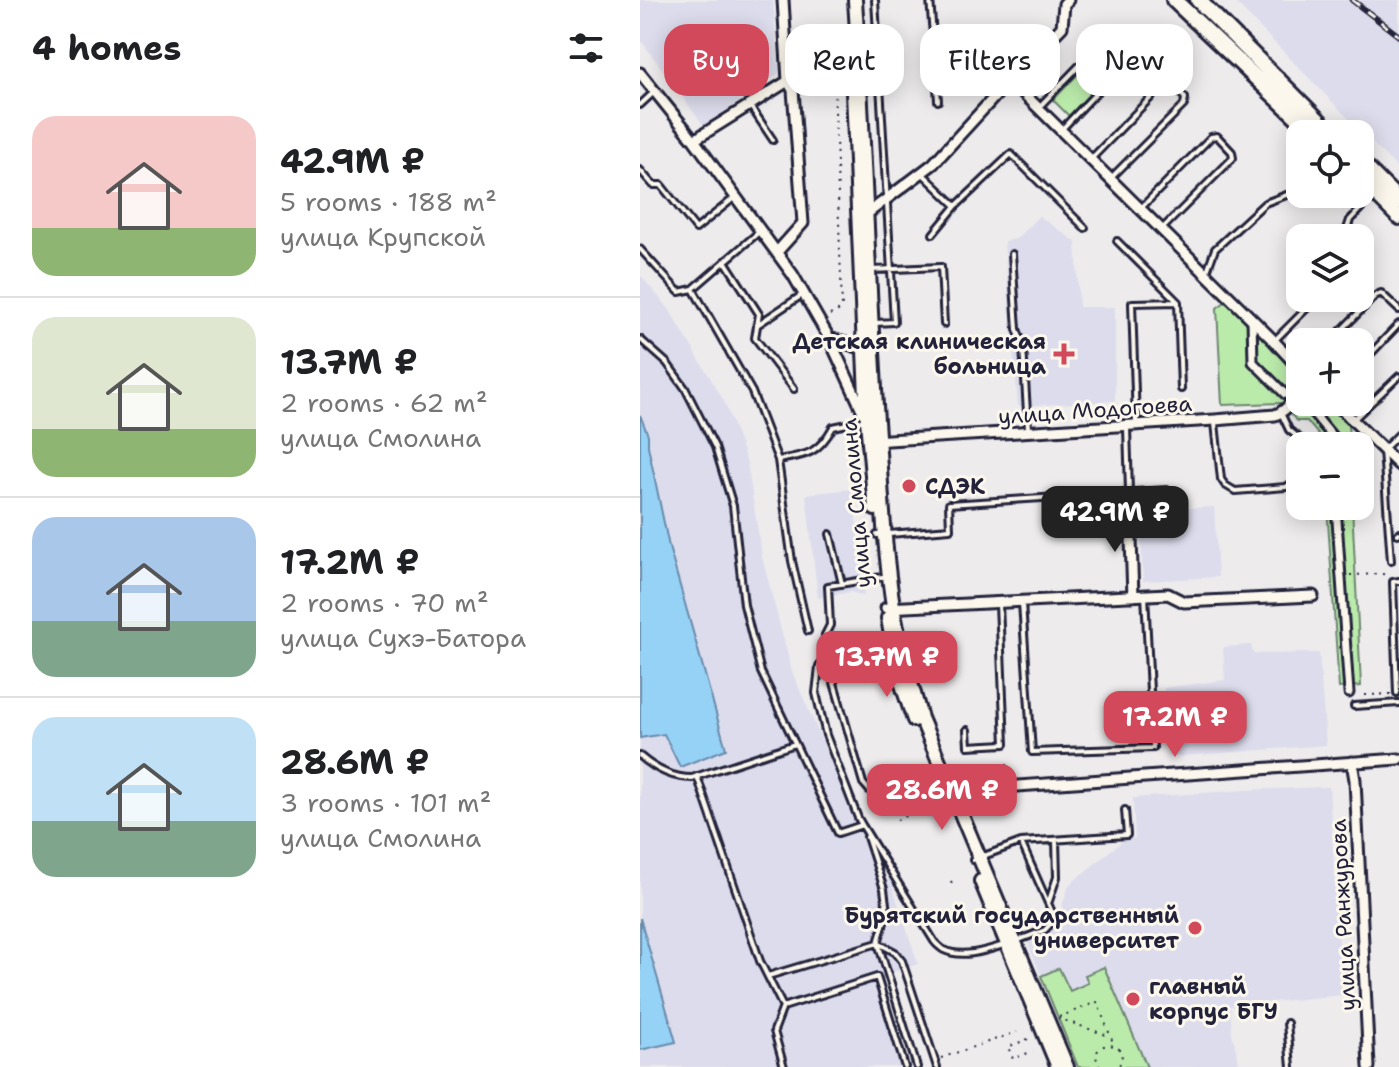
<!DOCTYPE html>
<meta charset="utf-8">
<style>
body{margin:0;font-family:"Shantell Sans",sans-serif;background:#f2f2f2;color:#202124;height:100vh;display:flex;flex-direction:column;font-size:30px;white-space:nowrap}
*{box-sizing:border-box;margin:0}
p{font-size:26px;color:#757577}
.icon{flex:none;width:44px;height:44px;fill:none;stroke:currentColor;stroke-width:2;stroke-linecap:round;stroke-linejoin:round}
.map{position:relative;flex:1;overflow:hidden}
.drawer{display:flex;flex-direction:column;background:#fff;width:640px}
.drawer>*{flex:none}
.top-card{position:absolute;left:24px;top:24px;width:614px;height:72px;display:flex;gap:16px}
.tools{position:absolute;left:646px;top:120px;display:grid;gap:16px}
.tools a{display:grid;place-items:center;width:88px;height:88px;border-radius:16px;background:#fff;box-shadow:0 4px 20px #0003;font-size:40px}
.price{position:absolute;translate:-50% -68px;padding:0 18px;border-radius:16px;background:#d1495b;color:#fff;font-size:26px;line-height:52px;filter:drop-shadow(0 2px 4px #0008)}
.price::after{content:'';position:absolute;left:50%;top:48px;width:24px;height:18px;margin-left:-12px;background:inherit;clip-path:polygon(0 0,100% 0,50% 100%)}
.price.active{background:#222;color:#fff}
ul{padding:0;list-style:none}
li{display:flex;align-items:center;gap:24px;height:200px;padding:0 32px}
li+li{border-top:2px solid #e0e0e0}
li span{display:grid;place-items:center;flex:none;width:224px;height:160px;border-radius:24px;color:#555}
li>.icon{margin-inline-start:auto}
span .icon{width:96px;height:96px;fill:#fffc;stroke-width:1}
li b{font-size:34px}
h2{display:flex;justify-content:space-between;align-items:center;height:96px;padding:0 32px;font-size:34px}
.pill{padding:0 28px;border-radius:24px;background:#fff;box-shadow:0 4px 20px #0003;font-size:28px;line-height:72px}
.pill.active{background:#d1495b;color:#fff}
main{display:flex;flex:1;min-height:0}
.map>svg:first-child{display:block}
</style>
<main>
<section class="drawer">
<h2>4 homes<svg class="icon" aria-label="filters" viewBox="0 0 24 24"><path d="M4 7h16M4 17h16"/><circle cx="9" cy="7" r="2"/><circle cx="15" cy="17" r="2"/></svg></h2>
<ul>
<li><span style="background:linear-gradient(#f6c9c9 70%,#8fb573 0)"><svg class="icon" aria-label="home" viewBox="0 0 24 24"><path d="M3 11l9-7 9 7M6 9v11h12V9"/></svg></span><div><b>42.9M ₽</b><p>5 rooms · 188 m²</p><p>улица Крупской</p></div></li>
<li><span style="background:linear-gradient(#dfe7d0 70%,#8fb573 0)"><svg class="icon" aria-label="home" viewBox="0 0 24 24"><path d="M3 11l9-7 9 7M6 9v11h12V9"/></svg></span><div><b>13.7M ₽</b><p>2 rooms · 62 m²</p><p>улица Смолина</p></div></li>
<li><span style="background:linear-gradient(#a9c7e8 65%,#7fa58c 0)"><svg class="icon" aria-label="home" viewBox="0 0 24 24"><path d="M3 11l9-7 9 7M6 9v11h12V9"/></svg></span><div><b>17.2M ₽</b><p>2 rooms · 70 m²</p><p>улица Сухэ-Батора</p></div></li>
<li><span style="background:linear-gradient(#bfe0f5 65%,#7fa58c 0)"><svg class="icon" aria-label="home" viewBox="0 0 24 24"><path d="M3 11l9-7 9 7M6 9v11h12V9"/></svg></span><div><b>28.6M ₽</b><p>3 rooms · 101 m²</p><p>улица Смолина</p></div></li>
</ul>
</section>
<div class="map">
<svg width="759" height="1067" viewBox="0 0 759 1067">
<rect width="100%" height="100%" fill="#edebec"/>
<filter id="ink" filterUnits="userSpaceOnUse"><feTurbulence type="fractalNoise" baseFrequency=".0125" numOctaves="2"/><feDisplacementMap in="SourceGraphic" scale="16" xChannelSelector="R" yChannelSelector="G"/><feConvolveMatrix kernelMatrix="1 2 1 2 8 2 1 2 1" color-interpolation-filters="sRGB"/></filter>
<g filter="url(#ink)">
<path fill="#dcdcec" d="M0,0H133L139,73L64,126L0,39Z
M593,0H759V170Z
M399,216L436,242L439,307H475V401L378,406L364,241L376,239Z
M0,275L29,309L84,401L107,463L122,557L152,672L243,881L250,879L278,964L238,977L265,1067H0V1050L36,1041L0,918V738L24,733L29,547L8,446V435L0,415Z
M213,489L224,596L211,592L178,598L166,494Z
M574,507L578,577L503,581L500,510Z
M611,645L613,654L679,653L686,745L529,757L524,688L585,680L583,647Z
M689,787L702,995L590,1006L592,1033L600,1067H438L388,943L408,935L417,922L429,885L485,839L495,838L493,798L605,790Z"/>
<path fill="#bbebab" stroke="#6e8673" stroke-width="2" d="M471,40L487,55L429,116L413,100Z
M590,298L632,339V348L660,379V402H677L680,404L682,402H690L708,418L709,446H683L682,439L667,421H657L640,403L582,405L577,308Z
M687,506H712L721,686L699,688Z
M464,967L507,1067H438L401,976L419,968L430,991L448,983L445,975Z"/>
<path fill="#96d1f6" stroke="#688bab" stroke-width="2" d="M0,415L8,435V446L29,547L86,749L40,767L24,734L0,738Z
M0,918L36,1042L0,1050Z"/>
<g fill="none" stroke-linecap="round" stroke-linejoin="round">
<defs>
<path id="service" d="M235,0L254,322L235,323
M290,0L295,58L336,57L362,85
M295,58L298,101
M0,105L13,93
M111,107L133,140
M399,107L470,34H474L492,51V55L423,128
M451,159L523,85H532L545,98L544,105L471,178
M0,170L13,185H21L56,229L94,198
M284,175L316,206
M502,207L571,137L577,136L592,152L593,158L523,228
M119,232L53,289L112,392L138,460L152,561L168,631
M293,234L316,206L371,154L445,228
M704,238L710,220L733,195
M477,241L538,302L541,389
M0,249L39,292L53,289
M372,254L377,329L383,346L388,429
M85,261L119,314L115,338L154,389
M231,270L301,267L304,324
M567,271L575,249L625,203L660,190
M117,325L162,295
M0,339L27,363L45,388L75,447L93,506L104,605L121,672L198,833L222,825L294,941C295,943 303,950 304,950C323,959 348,950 367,944
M634,341L677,298
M690,342L735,296L741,293L759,310
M720,365L759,324
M641,413L649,430L664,442V446
M714,419L759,376
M496,422L492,303L538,302
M575,423L581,479L585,485L595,491L646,487L660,478
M487,428L489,491
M138,460C167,455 178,454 193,427L226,420
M190,534L202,584
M758,534L759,533
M237,535L310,529L309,504L527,490
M751,561L743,450L759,434
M242,577L188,586L190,625L185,635L188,662L223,783L229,790L246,795L298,775
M382,603L392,752L513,748L505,595
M187,654L179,667L176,693L186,735L218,818L222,825
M757,693L753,582L759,581
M714,706L759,703
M327,730L328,746L365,744L359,604
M0,756C15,769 32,778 52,778L155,744
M57,776L120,961L143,1007L134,1031L144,1067
M227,837L244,889L247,912L238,943L277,1067
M333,860L381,842
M409,901L417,877L416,840
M379,940L405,930L415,919L381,842L487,835L485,810
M128,976L238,943L255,952L262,961L297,1067
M143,1007L237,977L265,1067
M647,1023L651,1067"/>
<path id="pedestrian" d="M612,319L613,362L645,394
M664,402L692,436L693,446
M696,506L709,693"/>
<path id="minor" d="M0,73L54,140L153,275L189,338L225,416
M370,80L632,339L660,369
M54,140L148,81
M224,216L293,164L370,80L422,27L424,4L428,0
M137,252L163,223L153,90L148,81L143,0
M189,338L224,349
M694,402L759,465
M232,441L575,420L635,415C656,407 654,390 660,373
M490,511L493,596
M246,608L528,594L544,602L673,596
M712,762L715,780L729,1067
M308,791L759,759"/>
<path id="secondary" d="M215,0C224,135 228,271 236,406C241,475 243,545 254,612C260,648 271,683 281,718L427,1067
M213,92L227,420L235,509
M248,618L257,670L274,720
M341,881L418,1067"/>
<path id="primary" d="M534,0L675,134
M558,0L692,134
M720,162L759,201
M720,178L759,217"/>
</defs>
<use href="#service" stroke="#22223b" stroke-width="10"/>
<use href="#pedestrian" stroke="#22223b" stroke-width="13"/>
<use href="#minor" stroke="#22223b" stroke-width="15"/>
<use href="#secondary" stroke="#22223b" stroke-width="18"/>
<use href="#primary" stroke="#22223b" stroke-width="20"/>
<path stroke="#22223b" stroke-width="2" stroke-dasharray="2 6" stroke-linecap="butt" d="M182,55L209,54
M190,315L200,310L202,307L193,54
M710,575L743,574L747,577
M725,695L752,694
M367,764V772
M325,773L358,770L363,772
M331,774L338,775
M349,774H356
M341,803L349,802
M273,804L277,803
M257,820L272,814
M311,881L314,888
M419,1017L457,1002L474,1045
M418,1018L469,1036
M388,1039L368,1047L373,1059L393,1051
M301,1058L377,1032
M460,1067C442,1038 496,1038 478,1067"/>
<use href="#service" stroke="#fbf7ec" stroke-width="4"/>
<use href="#pedestrian" stroke="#fbf7ec" stroke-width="7"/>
<use href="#minor" stroke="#fbf7ec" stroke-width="9"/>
<use href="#secondary" stroke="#fbf7ec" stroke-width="12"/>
<use href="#primary" stroke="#fbf7ec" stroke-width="14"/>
<defs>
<path id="rail" d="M712,0L759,36"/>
</defs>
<use href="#rail" stroke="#22223b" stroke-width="6"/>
<use href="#rail" stroke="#fbf7ec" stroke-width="3" stroke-dasharray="9" stroke-linecap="butt"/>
</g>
</g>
<g fill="#d1495b" stroke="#fbf7ec" stroke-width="3">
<path d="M420 342h8v8h8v8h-8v8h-8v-8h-8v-8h8z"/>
<circle cx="269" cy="486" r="8"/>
<circle cx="555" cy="928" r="8"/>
<circle cx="493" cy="999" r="8"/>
</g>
<g text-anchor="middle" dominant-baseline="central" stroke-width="6" stroke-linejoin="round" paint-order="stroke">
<g font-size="22" font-weight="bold" fill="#22223b" stroke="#fbf7ec" text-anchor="end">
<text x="406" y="341">Детская клиническая<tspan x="406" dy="25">больница</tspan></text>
<text x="285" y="486" text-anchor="start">СДЭК</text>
<text x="539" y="915">Бурятский государственный<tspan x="539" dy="25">университет</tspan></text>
<text x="509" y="986" text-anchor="start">главный<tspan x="509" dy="25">корпус БГУ</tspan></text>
</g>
<g font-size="22" fill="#22223b" stroke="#fbf7ec">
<text transform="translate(455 410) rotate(-4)">улица Модогоева</text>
<text transform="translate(216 503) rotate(-95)">улица Смолина</text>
<text transform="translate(703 915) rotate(-93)">улица Ранжурова</text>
</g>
</g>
</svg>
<div class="tools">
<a><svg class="icon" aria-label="locate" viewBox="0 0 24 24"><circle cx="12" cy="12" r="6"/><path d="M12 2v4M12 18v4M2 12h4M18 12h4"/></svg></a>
<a><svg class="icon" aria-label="layers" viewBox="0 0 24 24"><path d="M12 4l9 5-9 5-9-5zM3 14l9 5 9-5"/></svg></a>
<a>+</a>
<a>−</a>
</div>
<b class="price active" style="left:475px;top:554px">42.9M ₽</b>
<b class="price" style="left:247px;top:699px">13.7M ₽</b>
<b class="price" style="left:535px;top:759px">17.2M ₽</b>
<b class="price" style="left:302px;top:832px">28.6M ₽</b>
<div class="top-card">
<a class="pill active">Buy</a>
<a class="pill">Rent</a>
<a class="pill">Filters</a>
<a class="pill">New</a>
</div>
</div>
</main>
